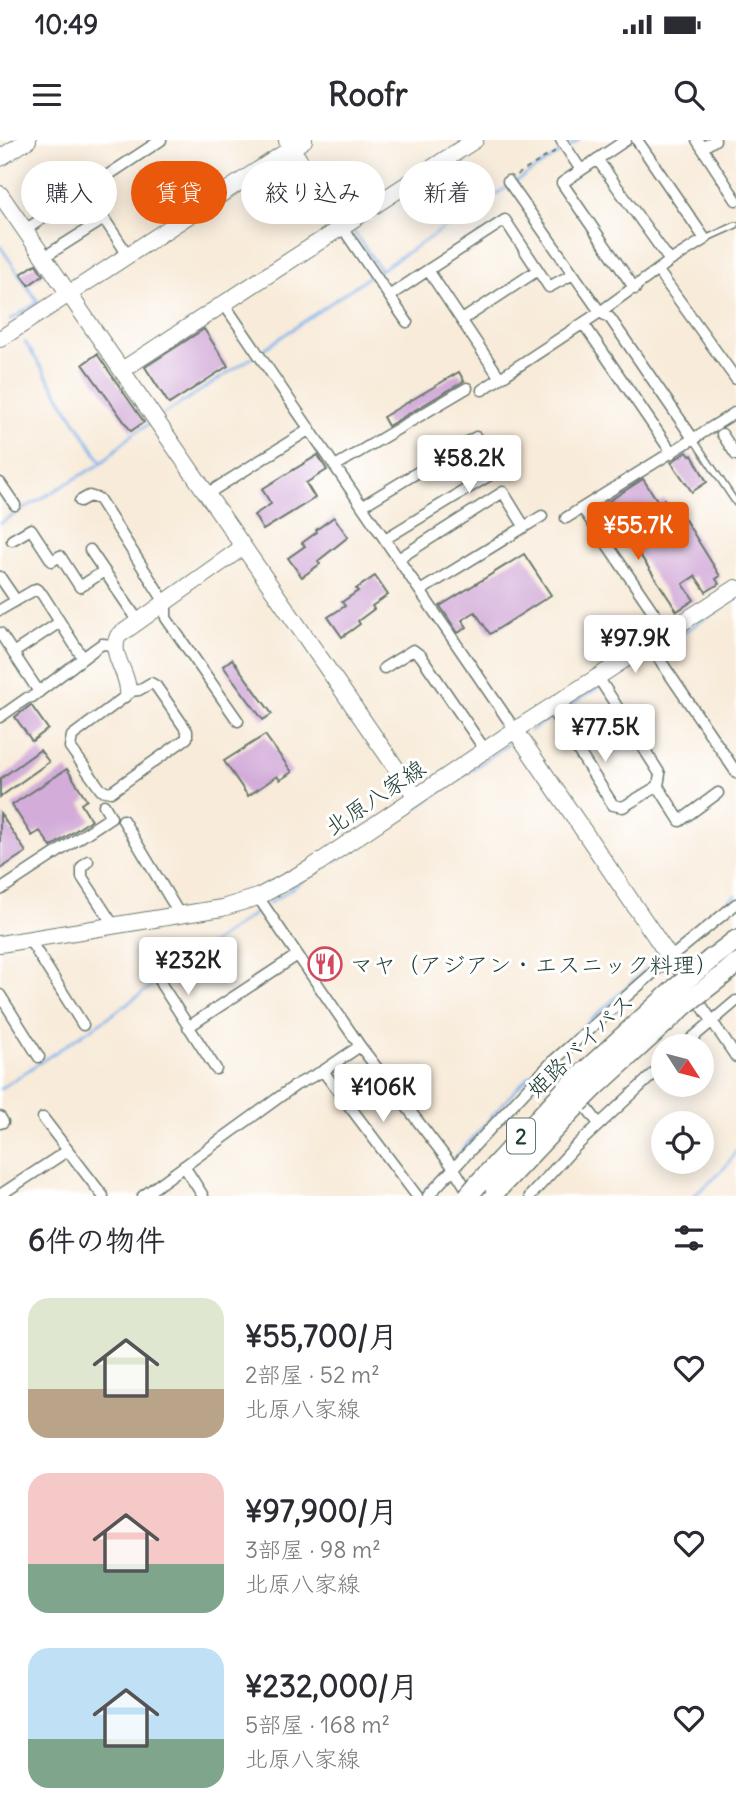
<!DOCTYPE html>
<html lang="ja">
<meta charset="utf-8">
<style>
body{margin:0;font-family:Delius,"Klee One",sans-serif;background:#f7f7f7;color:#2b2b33;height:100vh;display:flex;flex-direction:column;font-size:26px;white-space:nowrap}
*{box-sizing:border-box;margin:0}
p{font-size:23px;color:#7c7c81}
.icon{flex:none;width:38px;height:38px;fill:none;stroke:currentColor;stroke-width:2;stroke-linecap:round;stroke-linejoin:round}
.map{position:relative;height:1056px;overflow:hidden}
.side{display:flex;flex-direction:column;background:#fff;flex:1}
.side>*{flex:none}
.top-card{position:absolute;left:21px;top:21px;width:695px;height:63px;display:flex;gap:14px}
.needle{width:46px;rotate:126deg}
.tools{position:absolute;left:651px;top:894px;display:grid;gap:14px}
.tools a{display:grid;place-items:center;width:63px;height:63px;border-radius:50%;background:#fff;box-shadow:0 4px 18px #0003;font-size:35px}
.price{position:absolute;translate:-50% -60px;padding:0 16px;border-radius:7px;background:#fff;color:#222;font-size:23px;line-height:46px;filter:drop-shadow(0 2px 4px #0008)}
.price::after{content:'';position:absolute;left:50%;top:42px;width:21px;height:16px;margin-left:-10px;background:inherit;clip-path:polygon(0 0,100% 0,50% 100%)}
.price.selected{background:#ea580c;color:#fff}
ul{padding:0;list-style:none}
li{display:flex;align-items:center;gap:21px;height:175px;padding:0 28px}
li span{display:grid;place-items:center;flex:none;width:196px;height:140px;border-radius:21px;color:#555}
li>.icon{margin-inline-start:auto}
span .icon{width:84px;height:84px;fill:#fffc;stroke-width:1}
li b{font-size:30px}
h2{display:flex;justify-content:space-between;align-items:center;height:84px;padding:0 28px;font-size:30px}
.chip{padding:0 24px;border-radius:32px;background:#fff;box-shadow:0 4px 18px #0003;font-size:24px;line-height:63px}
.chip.selected{background:#ea580c;color:#fff}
.status{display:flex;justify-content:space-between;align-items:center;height:49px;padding:0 35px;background:#fff;direction:ltr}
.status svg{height:19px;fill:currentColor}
header{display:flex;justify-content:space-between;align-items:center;height:91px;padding:0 28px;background:#fff;font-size:32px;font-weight:700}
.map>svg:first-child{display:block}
</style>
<div class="status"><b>10:49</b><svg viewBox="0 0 49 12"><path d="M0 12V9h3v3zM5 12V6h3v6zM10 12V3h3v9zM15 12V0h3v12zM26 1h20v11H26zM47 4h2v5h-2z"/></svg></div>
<header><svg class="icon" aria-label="menu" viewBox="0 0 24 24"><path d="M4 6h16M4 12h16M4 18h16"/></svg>Roofr<svg class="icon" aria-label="search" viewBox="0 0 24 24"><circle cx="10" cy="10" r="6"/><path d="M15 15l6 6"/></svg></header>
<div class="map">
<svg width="736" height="1056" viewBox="0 0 736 1056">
<rect width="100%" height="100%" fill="#fff"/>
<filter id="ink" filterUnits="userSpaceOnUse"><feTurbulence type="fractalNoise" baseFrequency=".0143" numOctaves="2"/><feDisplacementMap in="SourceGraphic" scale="14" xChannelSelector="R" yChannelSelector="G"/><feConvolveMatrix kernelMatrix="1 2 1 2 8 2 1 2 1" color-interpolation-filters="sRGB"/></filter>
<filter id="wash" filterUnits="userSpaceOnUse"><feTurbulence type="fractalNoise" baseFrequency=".00686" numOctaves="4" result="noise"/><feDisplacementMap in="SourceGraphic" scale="28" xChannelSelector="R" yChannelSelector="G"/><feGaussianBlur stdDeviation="1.57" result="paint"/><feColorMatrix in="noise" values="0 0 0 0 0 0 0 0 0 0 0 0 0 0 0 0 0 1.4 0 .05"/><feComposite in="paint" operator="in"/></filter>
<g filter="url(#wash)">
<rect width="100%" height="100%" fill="#f8ebd9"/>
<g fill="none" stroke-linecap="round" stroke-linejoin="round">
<path stroke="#7fb2ec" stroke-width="2.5" d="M570,6L579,0
M515,42L565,10
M352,89L380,129
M0,106L38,162L10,180
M377,132L509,46
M25,202L102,323
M261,211L371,135
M161,276L256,215
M0,383L102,323L130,296L150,283
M656,510L736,459
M606,542L651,513
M559,572L601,546
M530,591L554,576
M336,721L394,684L510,603
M268,764L303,741
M670,809L736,755
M556,912L662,815
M0,949L104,880L262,768
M452,1021L517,948L546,921
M421,1054L448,1026
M693,1056C710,1042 727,1030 736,1010"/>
</g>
<g id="blocks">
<path fill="#d3acd9" d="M36,124L43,135L29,145L21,134Z
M204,189L228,226L169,264L145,227Z
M97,214L144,282L131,291L83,224Z
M459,232L464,241L388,286L383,277Z
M687,312L690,316L692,315L707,342L692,352L671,322Z
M318,315L327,330L306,343L315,358L263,390L254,375L271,364L262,349Z
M643,339L659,363L664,359L674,373L679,370L720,436L716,439L719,444L706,452L695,436L683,444L694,460L677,471L606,363Z
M334,377L348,397L318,421L320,424L302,437L288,418L305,406L302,403L317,392L316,390Z
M524,414L551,455L490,494L475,472L462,480L467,487L458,493L440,466Z
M375,436L388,455L372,466L374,469L358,481L360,484L342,497L328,477L345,466L342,462L358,451L356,449Z
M232,519L272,574L263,580L223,526Z
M31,565L48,589L32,601L15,577Z
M265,595L292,632L280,640L277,636L248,656L224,621Z
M40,610L49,622L0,657V639Z
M67,629L87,660L81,664L91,680L51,707L40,691L32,696L12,665Z
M0,673L26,712L0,729Z"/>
</g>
</g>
<g filter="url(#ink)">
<use href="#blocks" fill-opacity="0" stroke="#6b7a6e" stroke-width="2"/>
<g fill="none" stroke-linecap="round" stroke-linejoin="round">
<defs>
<path id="lane" d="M705,99L736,85
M694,300L736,363"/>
<path id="street" d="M561,0L581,30
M626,0L562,43L635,149
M697,0L736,60
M702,8L715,0
M597,19L670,121
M508,41L600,172L610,178L694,300
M85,50L128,115
M342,87L407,182
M25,90L161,0
M44,117L104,79
M428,130L505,80L549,147L573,134
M658,131L736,239
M389,156L428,130L500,238
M224,164L515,590
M462,180L538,130
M583,183L672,313
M482,250L600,172L670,121L705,99L637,0
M722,294L736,315
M335,326L467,248
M0,343L15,365
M207,354L310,289
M80,361L89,356L99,359L166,464V478L238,581
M362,366L476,297L496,331
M583,369L667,492
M566,378L736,272
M385,399L508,324
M12,400L31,389L52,421L60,416L80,447L104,431
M90,410L139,482
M398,419L503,352L524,386
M0,437L15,459
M420,451L542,376
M0,470L36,449L42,454L83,518
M0,493L39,552
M649,504L736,632
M13,513L60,482
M384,528L413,510L421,516L485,610
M598,537L660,634L658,646L680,681L718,653
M151,543L156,546L187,591V598L111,652L101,650L70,607L72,596L126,556L128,551L139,550Z
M550,567L613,665L623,667L658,646
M0,577L27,558L32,557L95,509L102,504L114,505
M123,680L180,775
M88,721L82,727V737L114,786
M0,750L111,677L104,665
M258,757L360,906L453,1027L471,1056
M29,799L83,885
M670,818L736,917
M161,844L216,929
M0,855L39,917
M188,887L296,816
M683,906L736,861
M552,922L599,984
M323,931L417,1056
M0,977L3,982L0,983
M43,978L103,1056
M184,1026L203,1056
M0,1055L67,1011
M143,1056L296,945L323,931L360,906
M428,1056L552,922L670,818L736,764
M530,1056L574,1008L663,925"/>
<path id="secondary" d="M287,1L342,87
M0,18L28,0
M0,54L416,657
M0,199L304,0
M122,230L475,0
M128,551C128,531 109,515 118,496L243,407
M515,590L670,818
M0,804L222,768L258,757L311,728L515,590L736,448"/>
<path id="highway" d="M711,819L736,800
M723,835L736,824
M582,934L676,848
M595,947L687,863
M478,1044L566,949
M491,1056L579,963"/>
</defs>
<use href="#lane" stroke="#6b7a6e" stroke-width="8"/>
<use href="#street" stroke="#6b7a6e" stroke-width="13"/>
<use href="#secondary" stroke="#6b7a6e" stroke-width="18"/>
<use href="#highway" stroke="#6b7a6e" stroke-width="22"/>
<path stroke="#6b7a6e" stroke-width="2" stroke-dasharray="5 5" stroke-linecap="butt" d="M517,35L557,10"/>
<use href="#lane" stroke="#fff" stroke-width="5"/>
<use href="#street" stroke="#fff" stroke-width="10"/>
<use href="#secondary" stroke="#fff" stroke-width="16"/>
<use href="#highway" stroke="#fff" stroke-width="19"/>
<defs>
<path id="highway-bridge" d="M676,848L711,819
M687,863L723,835
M566,949L582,934
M579,963L595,947
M468,1056L478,1044"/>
</defs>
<use href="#highway-bridge" stroke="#6b7a6e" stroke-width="22" stroke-linecap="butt"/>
<use href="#highway-bridge" stroke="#fff" stroke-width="19"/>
</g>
</g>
<defs>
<symbol id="restaurant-ring" viewBox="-11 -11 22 22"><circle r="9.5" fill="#fff" stroke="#d1495b" stroke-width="1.5"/><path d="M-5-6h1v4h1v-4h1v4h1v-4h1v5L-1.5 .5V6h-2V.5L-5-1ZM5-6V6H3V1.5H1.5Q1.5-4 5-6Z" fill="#d1495b"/></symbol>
</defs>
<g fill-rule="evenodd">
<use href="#restaurant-ring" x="306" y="805" width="38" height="38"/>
</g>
<g text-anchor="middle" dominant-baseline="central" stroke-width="6" stroke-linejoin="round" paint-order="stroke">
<rect fill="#fff" stroke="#627771" stroke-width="2" x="507" y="978.5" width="28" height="35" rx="5"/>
<g font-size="21" font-weight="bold" fill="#1f3d34">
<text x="521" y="996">2</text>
</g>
<g font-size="23" fill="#1f3d34" stroke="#fff">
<text transform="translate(375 657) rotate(-34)">北原八家線</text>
<text transform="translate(580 905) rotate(-44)">姫路バイパス</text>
</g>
<g font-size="23" fill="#1f3d34" stroke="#fff" text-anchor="start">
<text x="350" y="824">マヤ（アジアン・エスニック料理）</text>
</g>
</g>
</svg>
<div class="tools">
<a><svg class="needle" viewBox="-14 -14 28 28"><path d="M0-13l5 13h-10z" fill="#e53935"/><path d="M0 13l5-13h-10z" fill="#7c7c81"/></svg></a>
<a><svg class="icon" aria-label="locate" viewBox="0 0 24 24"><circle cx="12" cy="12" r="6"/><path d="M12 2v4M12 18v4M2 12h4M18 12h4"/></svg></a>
</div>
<b class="price" style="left:469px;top:355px">¥58.2K</b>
<b class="price selected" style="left:638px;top:422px">¥55.7K</b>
<b class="price" style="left:635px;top:535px">¥97.9K</b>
<b class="price" style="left:605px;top:624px">¥77.5K</b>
<b class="price" style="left:188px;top:857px">¥232K</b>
<b class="price" style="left:383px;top:984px">¥106K</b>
<div class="top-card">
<a class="chip">購入</a>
<a class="chip selected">賃貸</a>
<a class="chip">絞り込み</a>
<a class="chip">新着</a>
</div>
</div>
<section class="side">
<h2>6件の物件<svg class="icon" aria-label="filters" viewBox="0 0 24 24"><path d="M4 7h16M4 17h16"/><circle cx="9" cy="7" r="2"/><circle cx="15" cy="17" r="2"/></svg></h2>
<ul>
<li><span style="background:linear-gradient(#dfe7d0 65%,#b9a48a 0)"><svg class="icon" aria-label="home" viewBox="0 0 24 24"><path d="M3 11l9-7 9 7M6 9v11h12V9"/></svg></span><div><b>¥55,700/月</b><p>2部屋 · 52 m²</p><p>北原八家線</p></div><svg class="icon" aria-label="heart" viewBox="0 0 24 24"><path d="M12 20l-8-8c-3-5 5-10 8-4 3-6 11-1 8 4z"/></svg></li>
<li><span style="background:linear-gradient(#f6c9c9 65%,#7fa58c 0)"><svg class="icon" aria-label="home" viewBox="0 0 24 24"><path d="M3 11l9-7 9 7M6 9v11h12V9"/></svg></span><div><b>¥97,900/月</b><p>3部屋 · 98 m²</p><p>北原八家線</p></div><svg class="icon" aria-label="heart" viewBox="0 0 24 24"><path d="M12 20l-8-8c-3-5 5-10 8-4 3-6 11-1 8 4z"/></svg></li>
<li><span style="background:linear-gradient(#bfe0f5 65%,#7fa58c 0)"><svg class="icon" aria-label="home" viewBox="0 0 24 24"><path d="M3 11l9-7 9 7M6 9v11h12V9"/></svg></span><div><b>¥232,000/月</b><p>5部屋 · 168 m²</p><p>北原八家線</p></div><svg class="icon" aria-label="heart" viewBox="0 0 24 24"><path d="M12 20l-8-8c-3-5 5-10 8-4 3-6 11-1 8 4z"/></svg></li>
</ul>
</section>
